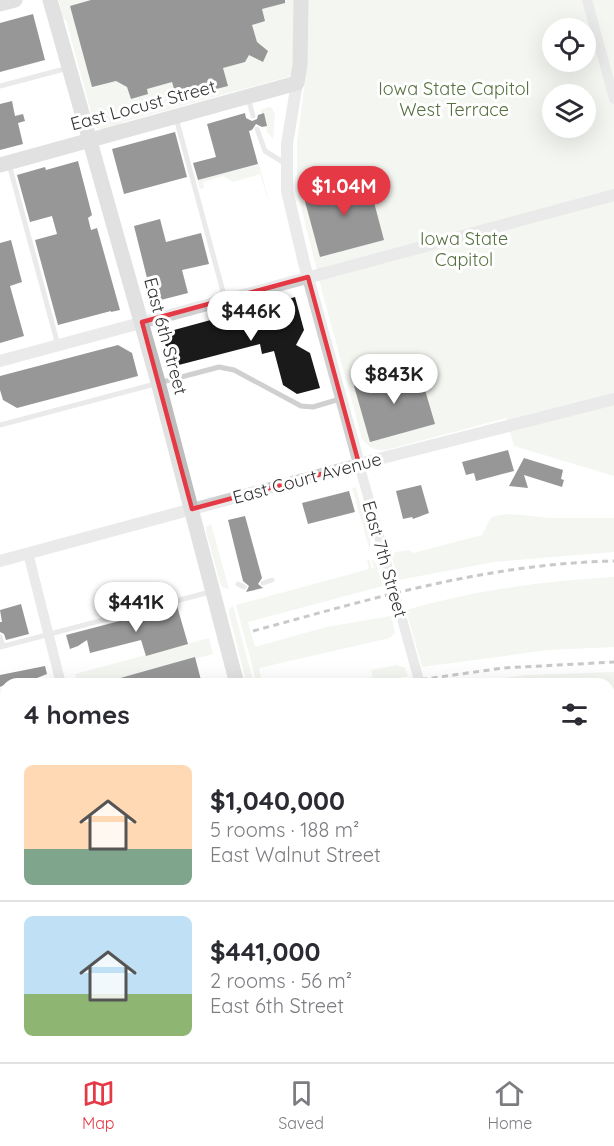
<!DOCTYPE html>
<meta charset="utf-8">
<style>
body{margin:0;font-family:Quicksand,sans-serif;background:#f2f2f3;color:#2b2b33;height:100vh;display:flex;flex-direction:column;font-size:22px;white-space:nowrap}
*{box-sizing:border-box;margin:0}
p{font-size:20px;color:#7c7c81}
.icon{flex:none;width:33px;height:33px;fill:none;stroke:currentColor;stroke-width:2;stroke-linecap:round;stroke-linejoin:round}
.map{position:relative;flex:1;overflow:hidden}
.panel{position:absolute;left:0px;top:678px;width:615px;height:384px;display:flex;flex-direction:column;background:#fff;border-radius:18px 18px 0 0;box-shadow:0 6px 24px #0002}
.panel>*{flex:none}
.buttons{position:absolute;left:542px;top:18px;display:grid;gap:12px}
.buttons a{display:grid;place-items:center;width:54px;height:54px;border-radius:50%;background:#fff;box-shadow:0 6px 24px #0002;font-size:30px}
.price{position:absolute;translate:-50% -51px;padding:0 14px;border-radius:21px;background:#fff;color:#222;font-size:20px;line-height:39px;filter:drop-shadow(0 2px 3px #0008)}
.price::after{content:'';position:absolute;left:50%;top:36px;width:18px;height:14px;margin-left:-9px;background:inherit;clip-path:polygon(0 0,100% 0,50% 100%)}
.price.active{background:#e63946;color:#fff}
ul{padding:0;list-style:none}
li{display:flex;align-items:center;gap:18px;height:150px;padding:0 24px}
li+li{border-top:2px solid #e1e1e2}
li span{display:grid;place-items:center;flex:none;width:168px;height:120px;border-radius:9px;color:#555}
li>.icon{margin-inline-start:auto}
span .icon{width:72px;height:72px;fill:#fffc;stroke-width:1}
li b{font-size:26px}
h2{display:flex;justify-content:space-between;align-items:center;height:72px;padding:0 24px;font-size:26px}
.menu{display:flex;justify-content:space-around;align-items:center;height:84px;border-top:2px solid #e1e1e2;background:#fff;font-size:16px;color:#7c7c81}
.menu a{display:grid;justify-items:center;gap:3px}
.menu .active{color:#e63946}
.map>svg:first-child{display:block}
</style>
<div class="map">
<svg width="614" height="1062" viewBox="0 0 614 1062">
<rect width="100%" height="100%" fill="#fff"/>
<path fill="#e6ecdf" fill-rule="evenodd" d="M59,0H614V476L514,446L506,418L386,450C375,451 370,448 362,439L322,291L297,191V142L306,72L123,122L119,127L102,130L95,126L93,120L66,20L62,18ZM552,28H585V62H552ZM552,94H585V128H552Z
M269,107L272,108L275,114L273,139L267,132L264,114H262L260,110Z
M259,164L271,209L260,174L233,182L223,176L203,182L204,188L200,189L197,180Z
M356,487L371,543L369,548L352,488Z
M512,514L549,518H614V552L494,562L399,580L392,558L395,552L409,550L413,553L482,535C493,515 486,516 512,514Z
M211,524L229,589L223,588L220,583L206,531V527Z
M369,559L372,568H374L371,559L376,563L383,586L248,622L255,647L326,627L391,616L395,632L390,638L259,668L261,678L257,684L236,605L369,569L367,560Z
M614,577V647L548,650L422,667L406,610C474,590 544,581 614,577Z
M233,606L254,684H249L246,681L229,614V609Z
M209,638L213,654L97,684H78L75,674Z
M397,665L405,668L408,676L370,684H345L373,677L371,670Z
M614,672V711L609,712V684H454L528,675Z
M357,1056H432L433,1062H358Z"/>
<path fill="#1a1a1a" d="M91,0H285V3L262,9L265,21L252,25L257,42L268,51L263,62L249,55L245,62L223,68L228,86L177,99L172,82L147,89L148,94L131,99L127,87L116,81L92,87L70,6Z
M33,14L45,60L0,72V23Z
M12,101L15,116L23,114L25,121L18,123L23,144L0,150V104Z
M245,113L246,118L252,121L257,119L258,115L264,113L267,126L262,127L256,124L252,130L249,131L258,164L198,180L193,163L216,157L207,124Z
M175,132L187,177L124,194L112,149Z
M78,161L92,215L88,218L91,230L97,228L120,310L111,312V311L58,325L35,240L57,234L52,216L30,222L17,175L45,167L46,170Z
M367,176L384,240L320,257L303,194Z
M160,219L166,242L201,233L209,264L182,270L188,293L153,302L134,226Z
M11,240L22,282L10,286L24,336L0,343V243Z
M295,297L304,330L296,345L310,353L320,388L297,394L283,385L274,351L262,354L260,344L171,367L165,345L174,330L240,312L253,320L262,307Z
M118,345L132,353L138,376L17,408L3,400L0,390V376Z
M417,369L420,373L435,424L370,442L354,386Z
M508,450L514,471L476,481L474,473L466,475L462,462Z
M524,458L563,470L561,479L564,480L562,487L524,475L528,488L509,486Z
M421,485L429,513L413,519L412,517L403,519L396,491Z
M349,491L355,512L308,524L302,503Z
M245,516L262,578L258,584L263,588L246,592L249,586L243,581L228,520Z
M21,604L29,634L6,640L4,634L0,632V622H2L0,610Z
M177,606L188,644L146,656L141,640L90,653L87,640L78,646L70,649L66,635Z
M195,657L202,684H106V682Z
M45,666L47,674L27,682L6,684L0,687V675Z"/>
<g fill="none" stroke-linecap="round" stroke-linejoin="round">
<path stroke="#d0d0d0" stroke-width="5" d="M0,86L68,68
M248,98L253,116
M176,118L225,299
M257,129L265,151L286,164
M9,164L58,345
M0,425L219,367L234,370L301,406L313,407L340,399
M263,583L272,580
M238,584L244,587
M0,637L3,646
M0,647L210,592
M0,807L6,805"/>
<path stroke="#d0d0d0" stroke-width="10" d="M587,0L614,99
M359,464L420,684
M28,553L61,684
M609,801L614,800
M609,941L614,940
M159,1056L161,1062
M519,1056L521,1062
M189,1062L211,1056"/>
<path stroke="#d0d0d0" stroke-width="12" d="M297,83L287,144V191L304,263L359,464
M0,361L614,195
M0,561L359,464L614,399"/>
<path stroke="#bdbdbd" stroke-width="15" d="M50,0L158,382L237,684
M0,4L15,0
M0,165L297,83L300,65L301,0
M338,1056L340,1062"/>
<path stroke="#888" stroke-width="3" stroke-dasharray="6 4.5" stroke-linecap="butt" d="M253,631C375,598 486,564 614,561
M390,684L503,668L614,662
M0,786L6,785
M609,950L614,949"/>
</g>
<path d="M0 0H614V1062H0ZM308,277L359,464L192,509L142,322Z" fill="#fff" fill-opacity=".55" fill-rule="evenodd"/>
<path fill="none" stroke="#e63946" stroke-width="4.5" stroke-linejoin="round" d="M308,277L359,464L192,509L142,322Z"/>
<g text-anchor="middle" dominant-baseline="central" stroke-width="6" stroke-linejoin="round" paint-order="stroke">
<g font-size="18" fill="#56703f" stroke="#fff">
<text x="454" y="88">Iowa State Capitol<tspan x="454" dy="21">West Terrace</tspan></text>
<text x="464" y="238">Iowa State<tspan x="464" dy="21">Capitol</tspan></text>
</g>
<g font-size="18" fill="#333" stroke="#fff">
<text transform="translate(143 105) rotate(-15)">East Locust Street</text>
<text transform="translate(166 336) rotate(75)">East 6th Street</text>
<text transform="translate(307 478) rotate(-15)">East Court Avenue</text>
<text transform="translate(385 559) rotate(74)">East 7th Street</text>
</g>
</g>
</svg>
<div class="buttons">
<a><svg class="icon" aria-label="locate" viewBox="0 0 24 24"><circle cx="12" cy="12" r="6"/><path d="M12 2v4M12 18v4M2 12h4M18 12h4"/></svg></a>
<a><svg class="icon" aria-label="layers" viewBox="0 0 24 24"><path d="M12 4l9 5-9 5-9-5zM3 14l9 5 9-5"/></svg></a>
</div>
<b class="price active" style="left:344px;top:217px">$1.04M</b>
<b class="price" style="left:251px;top:342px">$446K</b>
<b class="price" style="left:394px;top:405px">$843K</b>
<b class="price" style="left:136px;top:633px">$441K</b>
<section class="panel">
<h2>4 homes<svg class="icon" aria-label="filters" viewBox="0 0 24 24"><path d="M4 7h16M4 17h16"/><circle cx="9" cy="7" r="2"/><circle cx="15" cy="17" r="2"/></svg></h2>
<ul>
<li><span style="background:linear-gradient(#ffd9b3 70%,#7fa58c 0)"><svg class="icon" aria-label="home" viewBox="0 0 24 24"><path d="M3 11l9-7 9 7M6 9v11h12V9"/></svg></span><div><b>$1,040,000</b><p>5 rooms · 188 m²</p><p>East Walnut Street</p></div></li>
<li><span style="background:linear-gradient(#bfe0f5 65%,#8fb573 0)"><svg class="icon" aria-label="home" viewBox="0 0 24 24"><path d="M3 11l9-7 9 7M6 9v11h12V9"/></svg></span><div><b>$441,000</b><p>2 rooms · 56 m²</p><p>East 6th Street</p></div></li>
</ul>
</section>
</div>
<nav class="menu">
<a class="active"><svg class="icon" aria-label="map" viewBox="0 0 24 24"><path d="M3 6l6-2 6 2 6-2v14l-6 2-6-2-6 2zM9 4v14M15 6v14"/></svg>Map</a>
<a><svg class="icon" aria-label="saved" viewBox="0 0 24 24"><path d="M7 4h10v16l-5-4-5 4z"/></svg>Saved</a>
<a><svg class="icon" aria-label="home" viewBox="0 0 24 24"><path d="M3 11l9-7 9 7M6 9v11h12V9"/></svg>Home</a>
</nav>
